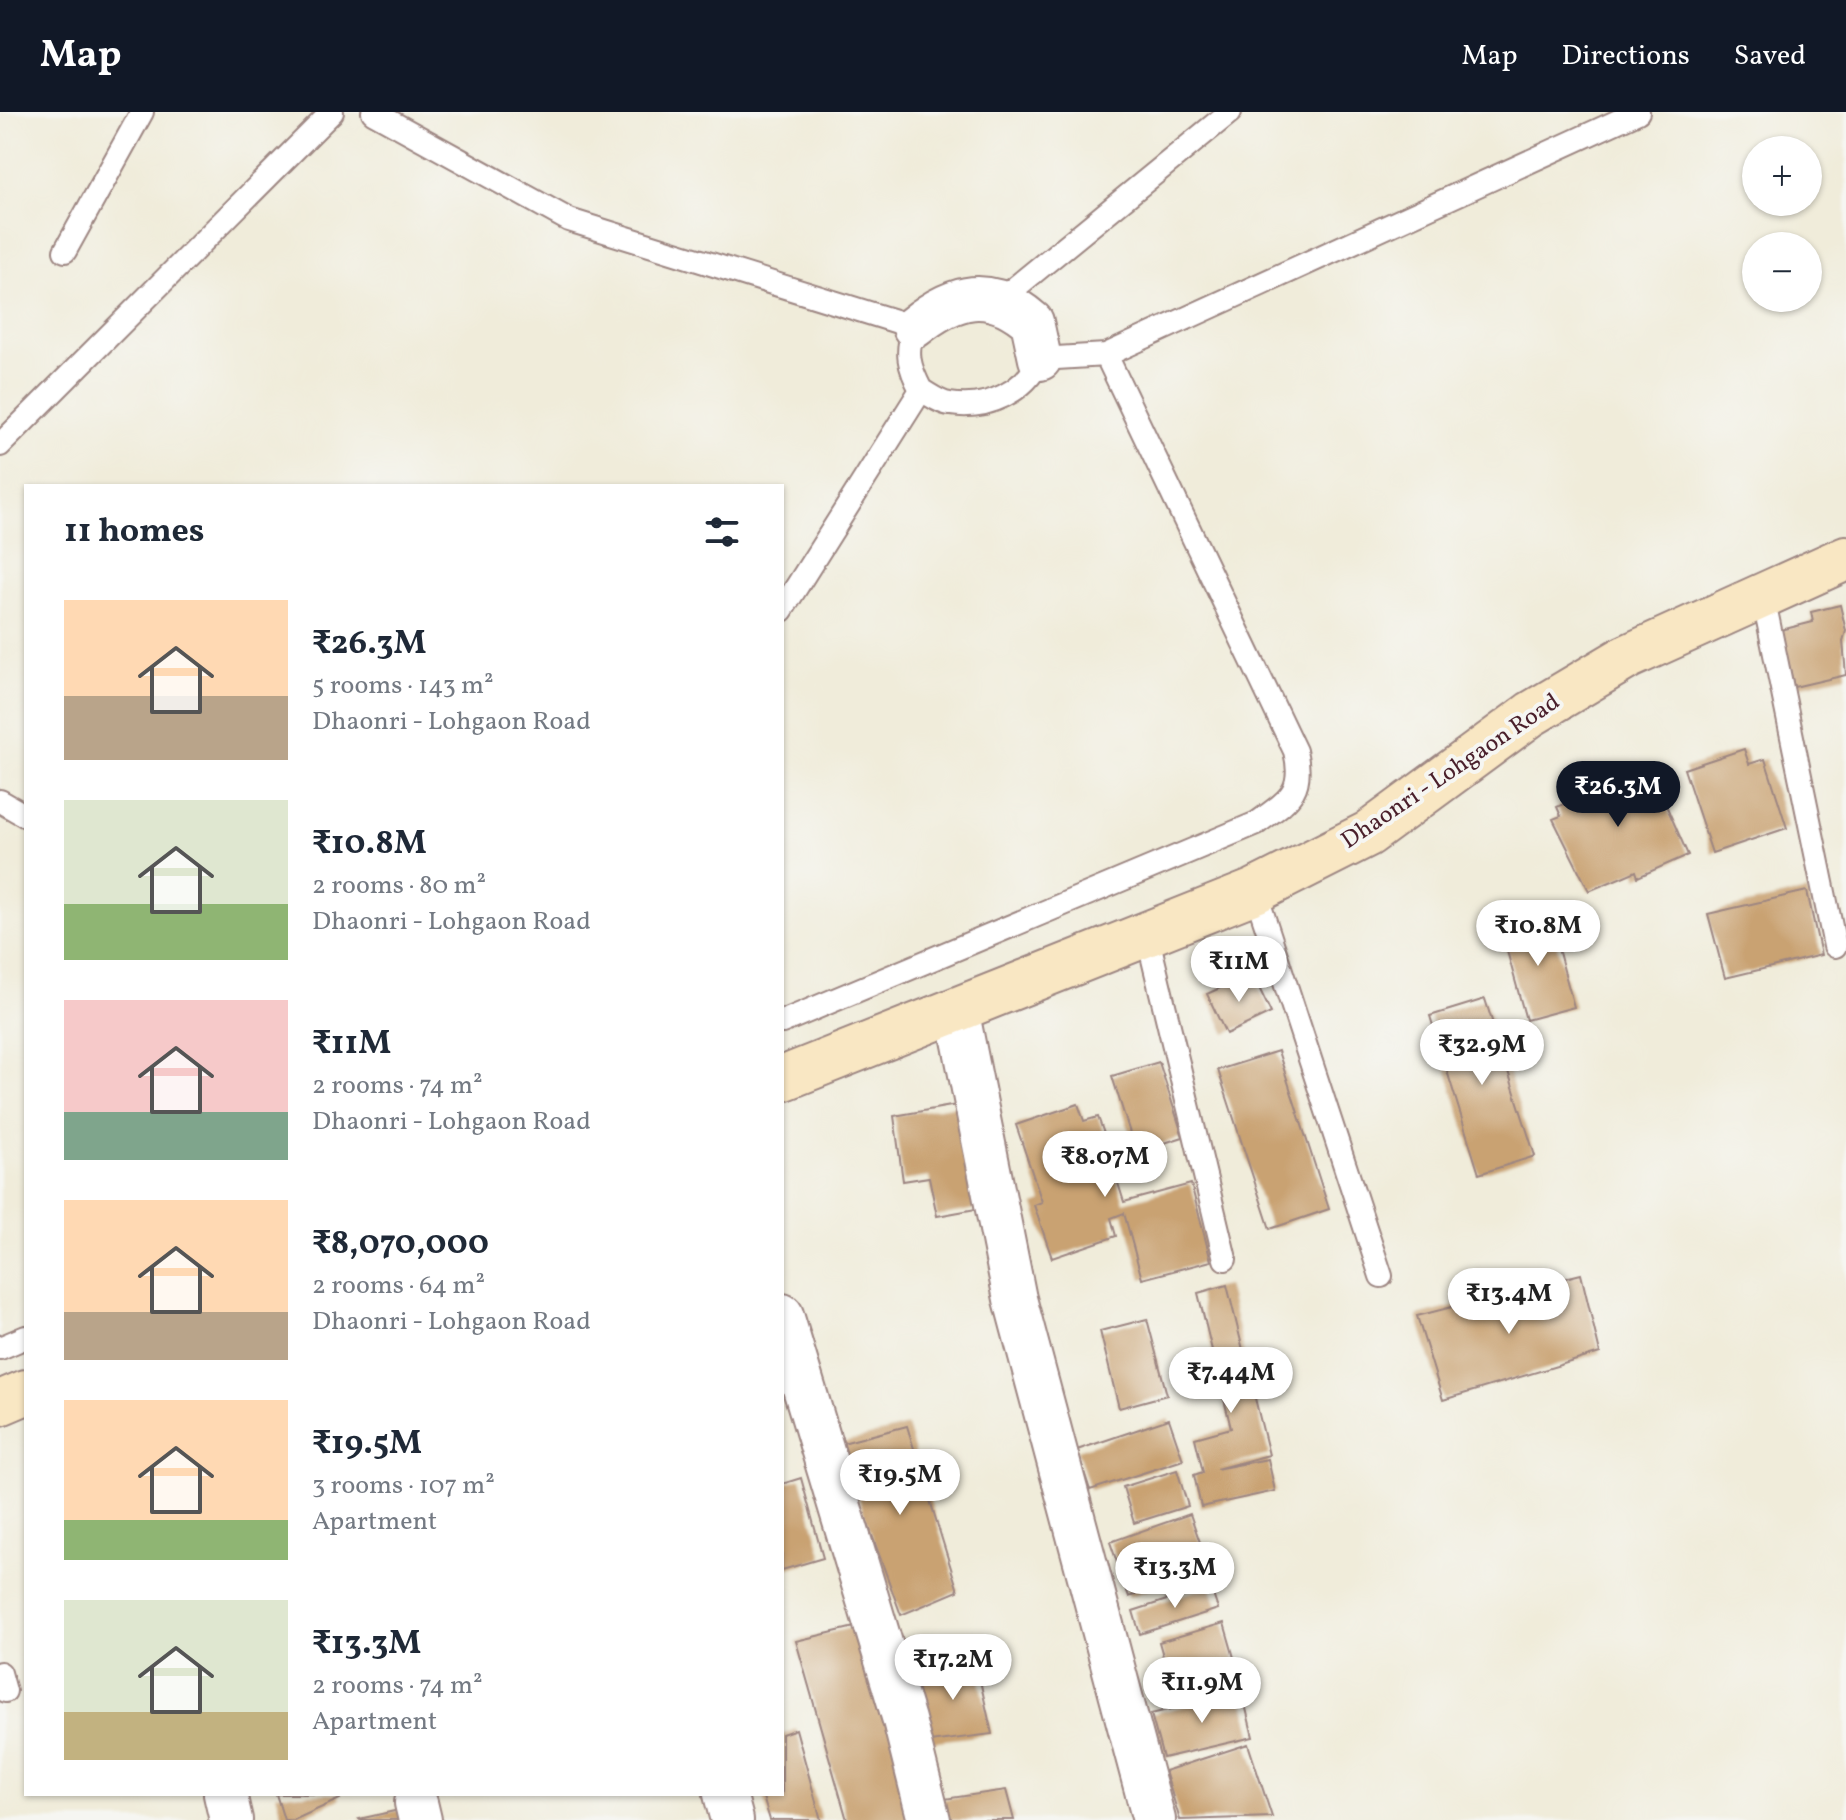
<!DOCTYPE html>
<meta charset="utf-8">
<style>
body{margin:0;font-family:Vollkorn,serif;background:#f6f6f7;color:#1f2937;height:100vh;display:flex;flex-direction:column;font-size:30px;white-space:nowrap}
*{box-sizing:border-box;margin:0}
p{font-size:26px;color:#747a83}
.icon{flex:none;width:44px;height:44px;fill:none;stroke:currentColor;stroke-width:2;stroke-linecap:round;stroke-linejoin:round}
.map{position:relative;flex:1;overflow:hidden}
.sheet{position:absolute;left:24px;top:372px;width:760px;height:1312px;display:flex;flex-direction:column;background:#fff;border-radius:0px;box-shadow:0 2px 6px #0004}
.sheet>*{flex:none}
.tools{position:absolute;left:1742px;top:24px;display:grid;gap:16px}
.tools a{display:grid;place-items:center;width:80px;height:80px;border-radius:50%;background:#fff;box-shadow:0 2px 6px #0004;font-size:40px}
.price{position:absolute;translate:-50% -68px;padding:0 18px;border-radius:28px;background:#fff;color:#222;font-size:26px;line-height:52px;filter:drop-shadow(0 2px 4px #0008)}
.price::after{content:'';position:absolute;left:50%;top:48px;width:24px;height:18px;margin-left:-12px;background:inherit;clip-path:polygon(0 0,100% 0,50% 100%)}
.price.on{background:#111827;color:#fff}
ul{padding:0;list-style:none}
li{display:flex;align-items:center;gap:24px;height:200px;padding:0 40px}
li span{display:grid;place-items:center;flex:none;width:224px;height:160px;border-radius:0px;color:#555}
li>.icon{margin-inline-start:auto}
span .icon{width:96px;height:96px;fill:#fffc;stroke-width:1}
li b{font-size:34px}
h2{display:flex;justify-content:space-between;align-items:center;height:96px;padding:0 40px;font-size:34px}
header{display:flex;align-items:center;gap:48px;box-sizing:border-box;height:112px;padding:0 40px;background:#111827;color:#fff}
header strong{font-size:38px}
nav{display:flex;gap:44px;margin-inline-start:auto;font-size:28px}
.map>svg:first-child{display:block}
</style>
<header>
<strong>Map</strong>
<nav><a>Map</a><a>Directions</a><a>Saved</a></nav>
</header>
<div class="map">
<svg width="1846" height="1708" viewBox="0 0 1846 1708">
<rect width="100%" height="100%" fill="#f6f6f2"/>
<filter id="ink" filterUnits="userSpaceOnUse"><feTurbulence type="fractalNoise" baseFrequency=".0125" numOctaves="2"/><feDisplacementMap in="SourceGraphic" scale="16" xChannelSelector="R" yChannelSelector="G"/><feConvolveMatrix kernelMatrix="1 2 1 2 8 2 1 2 1" color-interpolation-filters="sRGB"/></filter>
<filter id="wash" filterUnits="userSpaceOnUse"><feTurbulence type="fractalNoise" baseFrequency=".006" numOctaves="4" result="noise"/><feDisplacementMap in="SourceGraphic" scale="32" xChannelSelector="R" yChannelSelector="G"/><feGaussianBlur stdDeviation="1.8" result="paint"/><feColorMatrix in="noise" values="0 0 0 0 0 0 0 0 0 0 0 0 0 0 0 0 0 1.4 0 .05"/><feComposite in="paint" operator="in"/></filter>
<g filter="url(#wash)">
<rect width="100%" height="100%" fill="#f0ecda"/>
<g id="blocks">
<path fill="#c9a272" d="M1840,493L1846,519L1843,529L1846,563L1794,575L1781,518L1813,510L1811,500Z
M1744,637L1749,652L1765,647L1787,716L1712,741L1684,657Z
M1650,657L1688,743L1638,765L1636,759L1589,779L1553,707L1561,704L1557,695L1571,689L1563,670L1588,659L1598,679Z
M1807,779L1821,843L1725,866L1708,802Z
M1549,804L1574,895L1526,908L1501,817Z
M1252,861L1271,901L1226,922L1207,882Z
M1485,887L1535,1044L1479,1062L1430,904Z
M1278,939L1329,1097L1270,1117L1218,958Z
M1159,950L1183,1025L1136,1040L1112,964Z
M1078,992L1084,1009L1098,1005L1107,1030L1091,1035L1104,1073L1117,1068L1124,1090L1191,1072L1211,1149L1142,1167L1124,1101L1111,1106L1116,1124L1052,1146L1034,1093L1042,1090L1016,1013Z
M957,993L976,1097L937,1104L929,1065L903,1069L894,1004Z
M1581,1162L1600,1241L1443,1288L1417,1204Z
M1227,1173L1269,1343L1216,1357L1268,1347L1275,1379L1201,1395L1194,1363L1203,1360L1195,1326L1231,1316L1198,1181Z
M1147,1207L1167,1283L1119,1296L1100,1219Z
M1169,1307L1183,1348L1090,1378L1077,1338Z
M907,1314L958,1479L901,1503L839,1332Z
M1177,1358L1188,1394L1134,1411L1123,1375Z
M801,1366L823,1446L782,1458V1372Z
M1190,1402L1209,1456L1129,1485L1110,1430Z
M1210,1474L1218,1497L1140,1522L1133,1499Z
M1224,1511L1237,1556L1172,1575L1159,1530Z
M863,1513L915,1708H847L796,1529Z
M975,1546L992,1622L930,1630L913,1561Z
M1242,1580L1253,1625L1163,1646L1151,1602Z
M796,1617L821,1708H770L762,1682H782V1622Z
M1248,1632L1272,1705L1180,1708L1165,1659Z
M1006,1678L1014,1708H943L937,1688Z
M276,1682H338L340,1687L294,1708H284Z
M399,1698L402,1708H360L359,1707Z"/>
</g>
</g>
<g filter="url(#ink)">
<use href="#blocks" fill-opacity="0" stroke="#9d8682" stroke-width="2"/>
<g fill="none" stroke-linecap="round" stroke-linejoin="round">
<defs>
<path id="lane" d="M373,0L569,108L914,215C905,241 909,255 921,278L782,498
M65,139L142,0
M1000,188L1230,0
M921,278C930,283 940,291 950,292C987,298 1025,280 1040,247L1106,243L1638,0
M0,333L332,0
M1763,484L1835,834
M0,689L26,704
M1255,779L1381,1164
M1147,822L1225,1147
M782,910L1257,711C1288,688 1305,680 1295,639L1106,243
M0,1236L26,1225
M0,1561L5,1579"/>
<path id="street" d="M914,215C955,182 990,173 1032,210L1040,247
M957,897L1015,1187L1154,1708
M782,1203L904,1608L929,1708
M225,1682L231,1708
M725,1682L732,1708
M416,1691L420,1708"/>
<path id="secondary" d="M782,967L1255,779L1368,722L1531,602L1627,545L1846,446
M0,1291L26,1280"/>
</defs>
<use href="#lane" stroke="#9d8682" stroke-width="26"/>
<use href="#street" stroke="#9d8682" stroke-width="46"/>
<use href="#secondary" stroke="#9d8682" stroke-width="48"/>
<use href="#lane" stroke="#fff" stroke-width="22"/>
<use href="#street" stroke="#fff" stroke-width="42"/>
<use href="#secondary" stroke="#f9e7c3" stroke-width="44"/>
</g>
</g>
<g text-anchor="middle" dominant-baseline="central" stroke-width="8" stroke-linejoin="round" paint-order="stroke">
<g font-size="24" fill="#4a1f2b" stroke="#f6f6f2">
<text transform="translate(1451 660) rotate(-34)">Dhaonri - Lohgaon Road</text>
</g>
</g>
</svg>
<div class="tools">
<a>+</a>
<a>−</a>
</div>
<b class="price on" style="left:1618px;top:717px">₹26.3M</b>
<b class="price" style="left:1538px;top:856px">₹10.8M</b>
<b class="price" style="left:1239px;top:892px">₹11M</b>
<b class="price" style="left:1482px;top:975px">₹32.9M</b>
<b class="price" style="left:1105px;top:1087px">₹8.07M</b>
<b class="price" style="left:1509px;top:1224px">₹13.4M</b>
<b class="price" style="left:1231px;top:1303px">₹7.44M</b>
<b class="price" style="left:900px;top:1405px">₹19.5M</b>
<b class="price" style="left:1175px;top:1498px">₹13.3M</b>
<b class="price" style="left:953px;top:1590px">₹17.2M</b>
<b class="price" style="left:1202px;top:1613px">₹11.9M</b>
<section class="sheet">
<h2>11 homes<svg class="icon" aria-label="filters" viewBox="0 0 24 24"><path d="M4 7h16M4 17h16"/><circle cx="9" cy="7" r="2"/><circle cx="15" cy="17" r="2"/></svg></h2>
<ul>
<li><span style="background:linear-gradient(#ffd9b3 60%,#b9a48a 0)"><svg class="icon" aria-label="home" viewBox="0 0 24 24"><path d="M3 11l9-7 9 7M6 9v11h12V9"/></svg></span><div><b>₹26.3M</b><p>5 rooms · 143 m²</p><p>Dhaonri - Lohgaon Road</p></div></li>
<li><span style="background:linear-gradient(#dfe7d0 65%,#8fb573 0)"><svg class="icon" aria-label="home" viewBox="0 0 24 24"><path d="M3 11l9-7 9 7M6 9v11h12V9"/></svg></span><div><b>₹10.8M</b><p>2 rooms · 80 m²</p><p>Dhaonri - Lohgaon Road</p></div></li>
<li><span style="background:linear-gradient(#f6c9c9 70%,#7fa58c 0)"><svg class="icon" aria-label="home" viewBox="0 0 24 24"><path d="M3 11l9-7 9 7M6 9v11h12V9"/></svg></span><div><b>₹11M</b><p>2 rooms · 74 m²</p><p>Dhaonri - Lohgaon Road</p></div></li>
<li><span style="background:linear-gradient(#ffd9b3 70%,#b9a48a 0)"><svg class="icon" aria-label="home" viewBox="0 0 24 24"><path d="M3 11l9-7 9 7M6 9v11h12V9"/></svg></span><div><b>₹8,070,000</b><p>2 rooms · 64 m²</p><p>Dhaonri - Lohgaon Road</p></div></li>
<li><span style="background:linear-gradient(#ffd9b3 75%,#8fb573 0)"><svg class="icon" aria-label="home" viewBox="0 0 24 24"><path d="M3 11l9-7 9 7M6 9v11h12V9"/></svg></span><div><b>₹19.5M</b><p>3 rooms · 107 m²</p><p>Apartment</p></div></li>
<li><span style="background:linear-gradient(#dfe7d0 70%,#c2b280 0)"><svg class="icon" aria-label="home" viewBox="0 0 24 24"><path d="M3 11l9-7 9 7M6 9v11h12V9"/></svg></span><div><b>₹13.3M</b><p>2 rooms · 74 m²</p><p>Apartment</p></div></li>
</ul>
</section>
</div>
